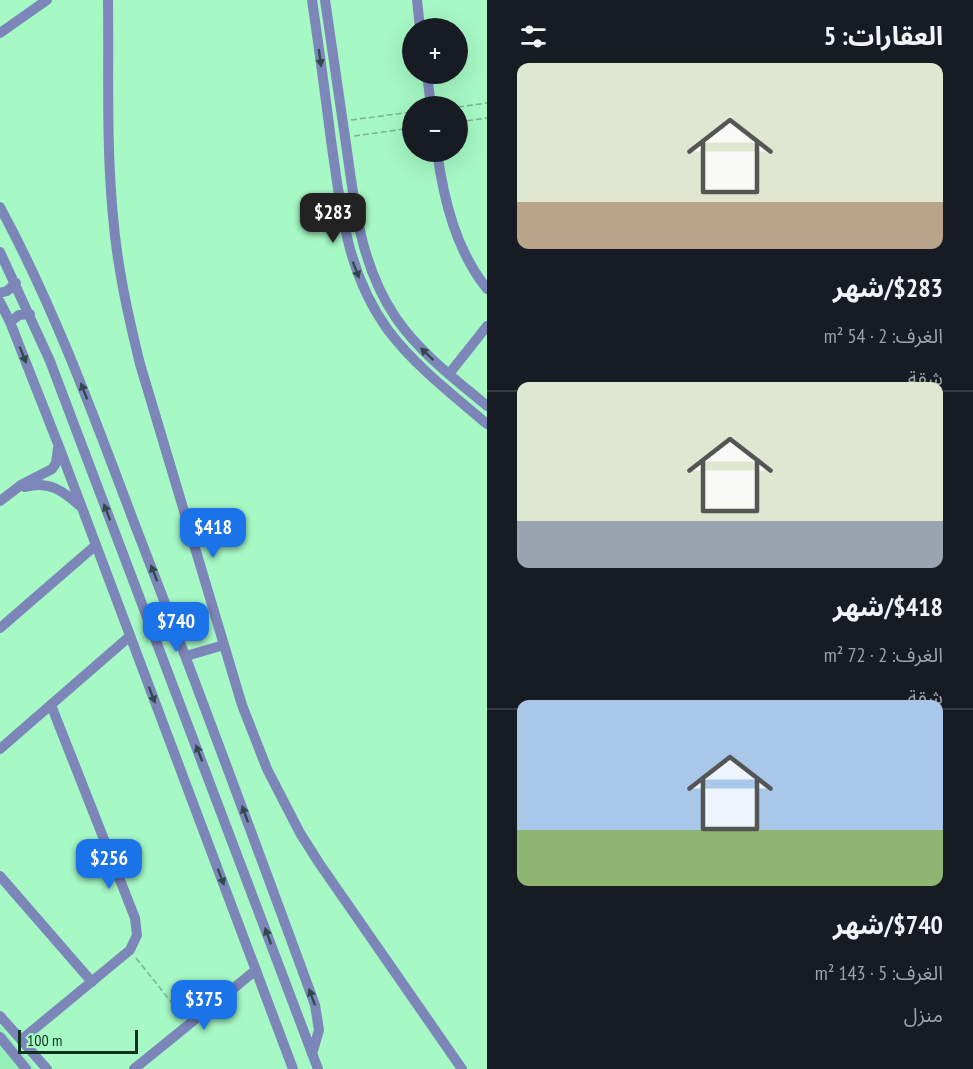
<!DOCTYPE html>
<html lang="ar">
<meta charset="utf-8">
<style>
body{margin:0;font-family:"PT Sans Narrow","Noto Sans Arabic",sans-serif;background:#20242c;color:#f1f3f6;direction:rtl;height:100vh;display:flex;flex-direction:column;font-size:22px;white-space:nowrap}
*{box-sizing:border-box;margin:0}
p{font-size:20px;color:#9ea1a6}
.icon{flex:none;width:33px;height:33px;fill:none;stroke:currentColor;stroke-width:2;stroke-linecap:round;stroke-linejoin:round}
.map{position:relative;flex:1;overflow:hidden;direction:ltr}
.drawer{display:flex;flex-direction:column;background:#171b24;width:486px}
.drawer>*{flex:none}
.controls{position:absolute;left:402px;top:18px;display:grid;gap:12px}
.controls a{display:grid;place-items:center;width:66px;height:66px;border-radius:50%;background:#171b24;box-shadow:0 6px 24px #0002;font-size:30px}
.scale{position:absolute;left:18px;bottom:15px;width:120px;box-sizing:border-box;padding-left:6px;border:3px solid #0f311e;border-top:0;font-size:16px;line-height:21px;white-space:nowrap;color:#0f311e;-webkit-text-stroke:4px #a6f8c5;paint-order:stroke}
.price{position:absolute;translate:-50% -51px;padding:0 14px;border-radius:12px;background:#1a73e8;color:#fff;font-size:20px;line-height:39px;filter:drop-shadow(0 2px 3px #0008)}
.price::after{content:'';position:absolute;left:50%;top:36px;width:18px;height:14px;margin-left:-9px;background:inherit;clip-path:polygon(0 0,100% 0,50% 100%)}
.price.selected{background:#222;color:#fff}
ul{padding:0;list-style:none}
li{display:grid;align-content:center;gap:12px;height:318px;padding:0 30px}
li+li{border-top:2px solid #363941}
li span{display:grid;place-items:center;height:186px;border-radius:12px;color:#555}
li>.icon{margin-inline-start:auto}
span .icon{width:108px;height:108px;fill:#fffc;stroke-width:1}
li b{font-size:26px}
h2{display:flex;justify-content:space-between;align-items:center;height:72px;padding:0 30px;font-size:26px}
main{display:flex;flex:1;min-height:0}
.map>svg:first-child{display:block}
</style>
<main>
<section class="drawer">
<h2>العقارات: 5<svg class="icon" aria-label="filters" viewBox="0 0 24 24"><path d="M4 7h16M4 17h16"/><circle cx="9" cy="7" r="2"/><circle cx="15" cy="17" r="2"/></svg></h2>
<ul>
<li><span style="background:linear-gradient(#dfe7d0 75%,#b9a48a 0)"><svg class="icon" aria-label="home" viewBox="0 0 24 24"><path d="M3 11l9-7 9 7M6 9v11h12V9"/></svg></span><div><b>$283/شهر</b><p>الغرف: 2 · 54 m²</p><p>شقة</p></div></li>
<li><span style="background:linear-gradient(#dfe7d0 75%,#9aa5b1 0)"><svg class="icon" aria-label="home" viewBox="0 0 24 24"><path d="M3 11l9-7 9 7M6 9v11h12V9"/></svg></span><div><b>$418/شهر</b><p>الغرف: 2 · 72 m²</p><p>شقة</p></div></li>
<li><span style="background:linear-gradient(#a9c7e8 70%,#8fb573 0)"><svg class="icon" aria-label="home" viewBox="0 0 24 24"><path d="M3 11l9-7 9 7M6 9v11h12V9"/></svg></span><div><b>$740/شهر</b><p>الغرف: 5 · 143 m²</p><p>منزل</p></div></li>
</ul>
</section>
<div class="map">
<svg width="487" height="1069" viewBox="0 0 487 1069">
<rect width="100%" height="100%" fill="#a6f8c5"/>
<path fill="#95f0b9" d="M0,1026L35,1069H0Z"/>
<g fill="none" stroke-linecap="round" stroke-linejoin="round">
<path stroke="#74b68d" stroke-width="1.5" stroke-dasharray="6 3" stroke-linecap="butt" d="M458,107L487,103
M351,120L412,112
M458,122L487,118
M354,136L412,128
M136,958L184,1018"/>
<path stroke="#7d86b9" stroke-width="10" d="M108,0C109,72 106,144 113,216C117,266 128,315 140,364L242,705L267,769L300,833L319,863L462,1069
M312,0C319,47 325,93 331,140C341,209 346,272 388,330C415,366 453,395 487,424
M325,0C332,48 339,96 346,144C355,206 360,265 396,318C420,353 455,379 487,406
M417,0L420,28
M0,33L47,0
M427,74L431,106
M437,152C444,201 456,250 487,289
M0,207C56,311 96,422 138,533C199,690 257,847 315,1005L319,1030L312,1054
M0,252L50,361L318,1069
M0,293L7,291L16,283
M0,302L10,322L58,444L293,1069
M10,322L19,315L30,314
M449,374L487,326
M25,487C49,480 63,491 80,506
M0,501L21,485L52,469L56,463L58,448
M0,628L96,545
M186,656L224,645
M0,749L130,636
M0,876L92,982
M0,1016L47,1069
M0,1037L26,1069
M21,1040L130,950L137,935L135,918L51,705
M134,1069L256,970"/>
</g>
<defs><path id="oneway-solid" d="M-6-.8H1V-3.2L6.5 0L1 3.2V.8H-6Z" transform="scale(1.5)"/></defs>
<g fill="#304a4c">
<use href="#oneway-solid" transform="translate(320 58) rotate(82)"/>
<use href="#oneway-solid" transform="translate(356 270) rotate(69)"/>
<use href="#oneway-solid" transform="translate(427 354) rotate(-136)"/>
<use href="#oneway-solid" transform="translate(23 355) rotate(68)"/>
<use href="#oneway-solid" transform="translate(84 391) rotate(-111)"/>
<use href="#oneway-solid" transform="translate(107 512) rotate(-111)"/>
<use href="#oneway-solid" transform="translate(154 573) rotate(-111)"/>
<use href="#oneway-solid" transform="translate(152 695) rotate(69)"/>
<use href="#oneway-solid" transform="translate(199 753) rotate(-111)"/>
<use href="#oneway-solid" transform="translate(245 814) rotate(-110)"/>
<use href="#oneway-solid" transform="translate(221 877) rotate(69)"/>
<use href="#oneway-solid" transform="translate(268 936) rotate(-110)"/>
<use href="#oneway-solid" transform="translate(312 997) rotate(-110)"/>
</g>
</svg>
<div class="controls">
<a>+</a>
<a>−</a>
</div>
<div class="scale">100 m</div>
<b class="price selected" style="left:333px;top:244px">$283</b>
<b class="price" style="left:213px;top:559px">$418</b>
<b class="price" style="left:176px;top:653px">$740</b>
<b class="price" style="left:109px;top:890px">$256</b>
<b class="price" style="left:204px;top:1031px">$375</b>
</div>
</main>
